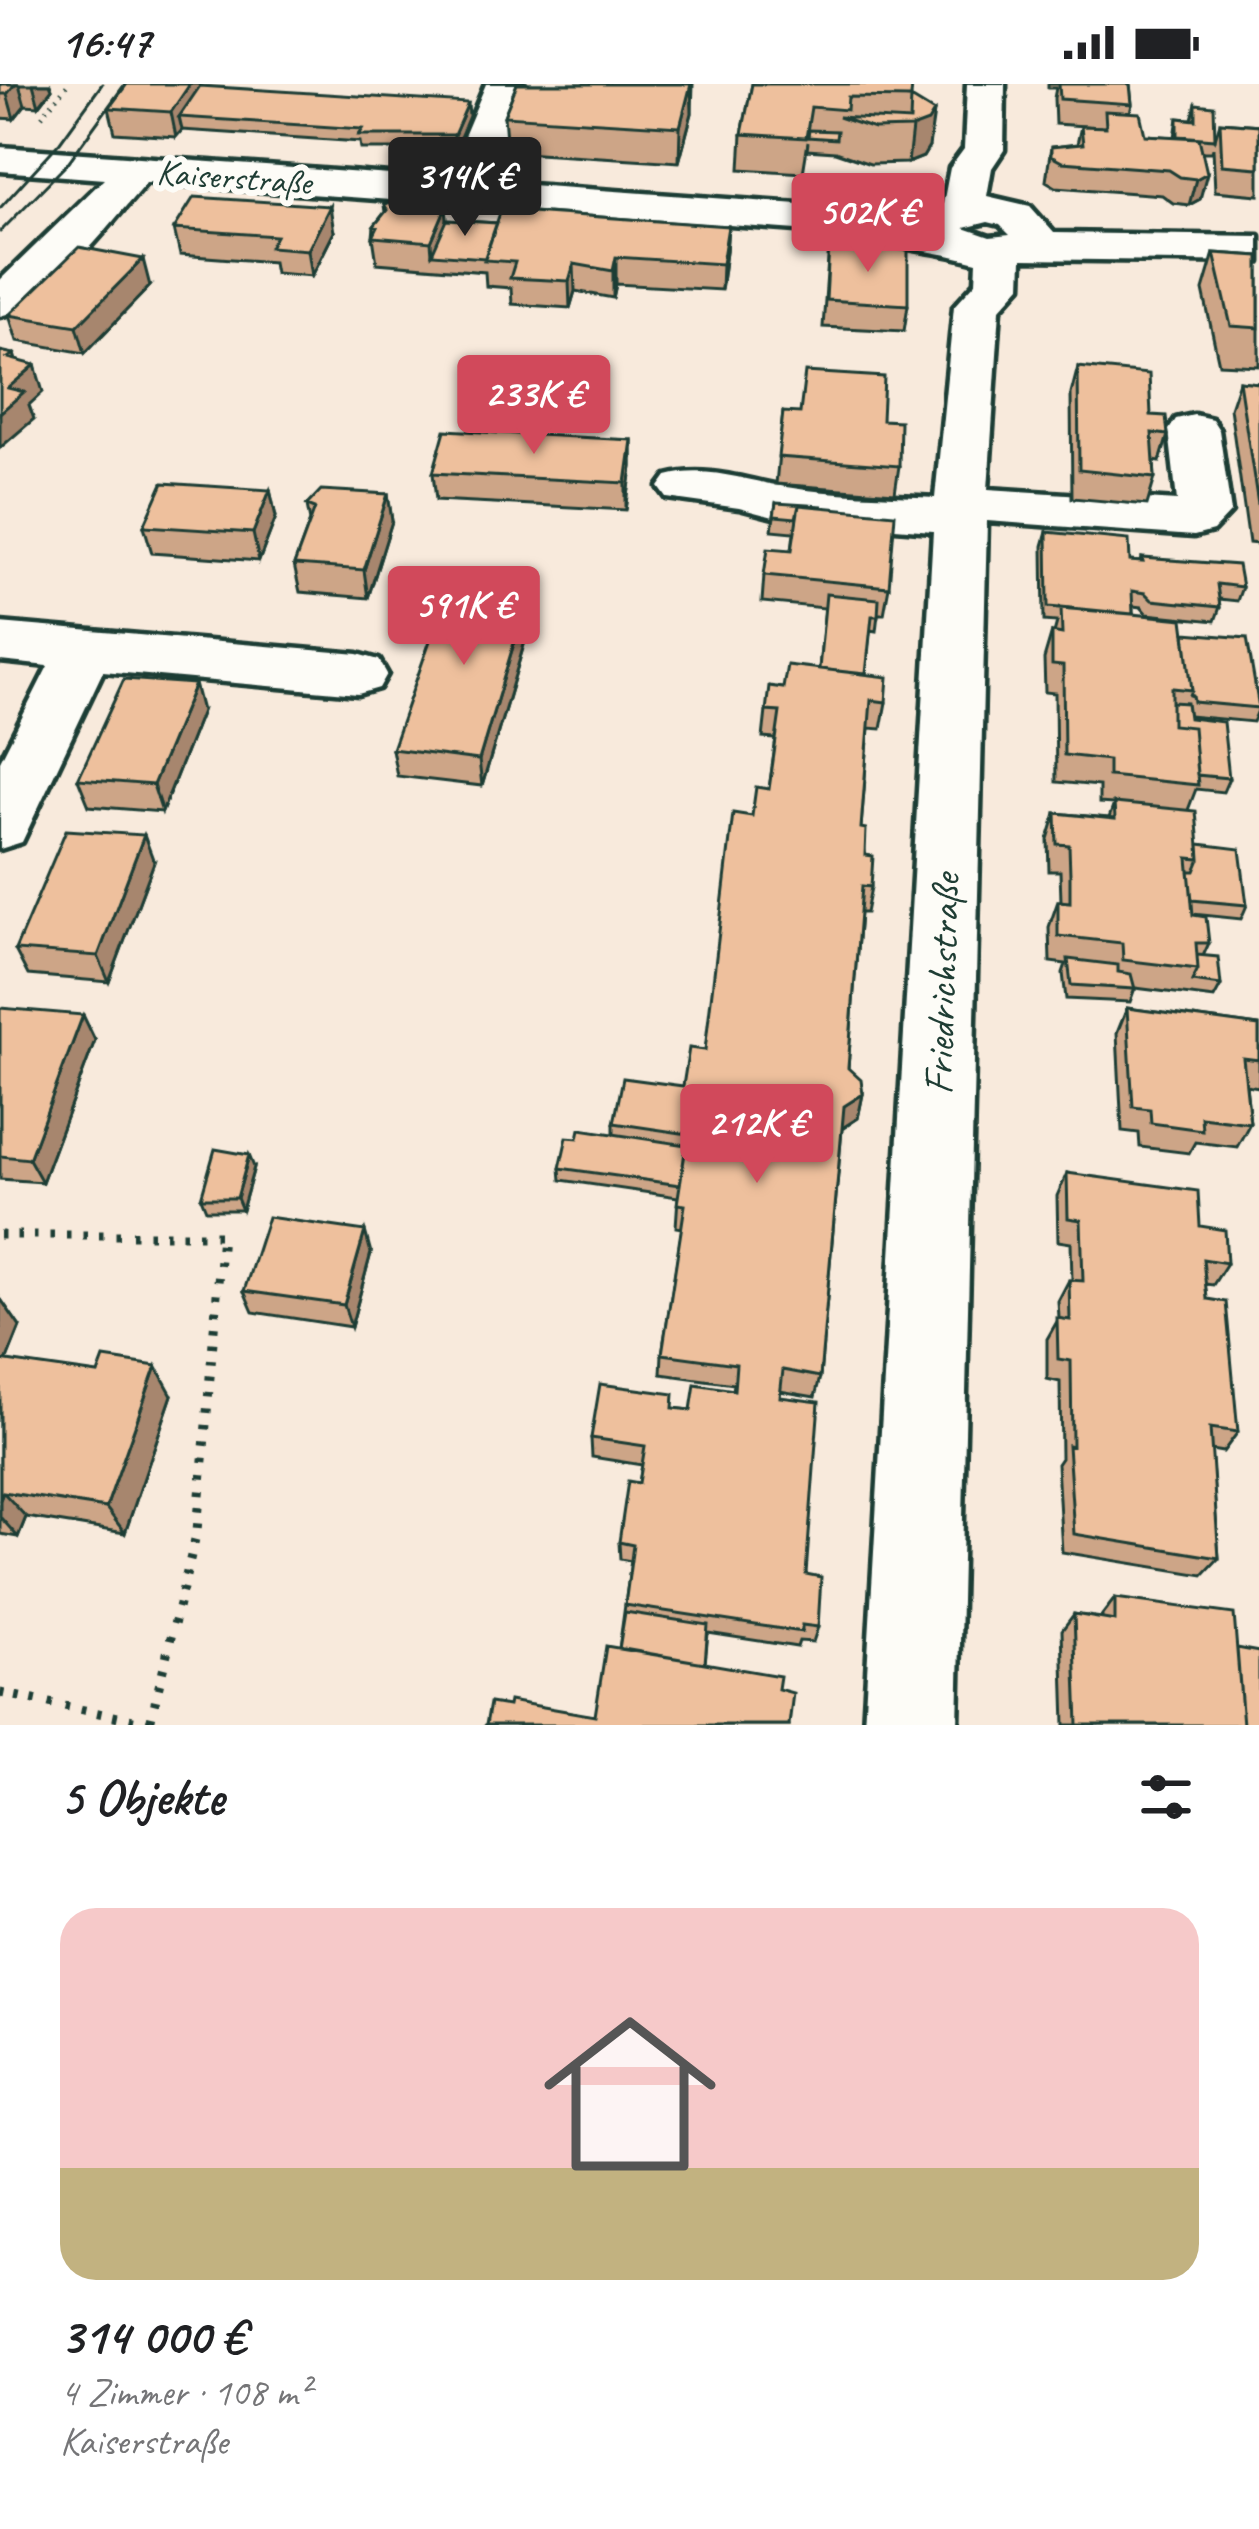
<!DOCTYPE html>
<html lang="de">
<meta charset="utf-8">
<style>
body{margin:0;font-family:Caveat,sans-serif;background:#f2f2f2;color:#202124;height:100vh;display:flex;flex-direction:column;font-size:45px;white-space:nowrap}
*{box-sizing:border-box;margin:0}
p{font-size:39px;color:#757577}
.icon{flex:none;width:66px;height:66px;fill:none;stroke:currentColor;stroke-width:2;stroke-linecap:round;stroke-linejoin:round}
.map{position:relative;height:1641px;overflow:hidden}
.drawer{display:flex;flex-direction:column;background:#fff;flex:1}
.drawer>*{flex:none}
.price{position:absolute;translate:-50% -102px;padding:0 27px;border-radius:12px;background:#d1495b;color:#fff;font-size:39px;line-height:78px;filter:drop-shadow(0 3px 6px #0008)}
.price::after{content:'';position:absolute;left:50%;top:72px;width:36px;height:27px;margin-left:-18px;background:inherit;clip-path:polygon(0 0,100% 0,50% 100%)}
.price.active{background:#222;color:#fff}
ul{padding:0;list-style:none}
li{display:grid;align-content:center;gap:24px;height:636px;padding:0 60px}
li+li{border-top:3px solid #e0e0e0}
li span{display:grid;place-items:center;height:372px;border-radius:36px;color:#555}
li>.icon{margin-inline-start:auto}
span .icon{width:216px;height:216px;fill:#fffc;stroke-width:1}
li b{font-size:51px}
h2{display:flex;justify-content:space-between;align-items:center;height:144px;padding:0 60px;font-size:51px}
.status{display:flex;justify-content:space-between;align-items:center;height:84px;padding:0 60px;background:#fff;direction:ltr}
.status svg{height:33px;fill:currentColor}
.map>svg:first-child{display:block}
</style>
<div class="status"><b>16:47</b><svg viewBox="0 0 49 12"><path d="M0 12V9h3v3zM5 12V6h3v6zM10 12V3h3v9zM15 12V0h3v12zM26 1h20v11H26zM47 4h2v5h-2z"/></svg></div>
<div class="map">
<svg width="1259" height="1641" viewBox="0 0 1259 1641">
<rect width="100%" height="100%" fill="#f8eadc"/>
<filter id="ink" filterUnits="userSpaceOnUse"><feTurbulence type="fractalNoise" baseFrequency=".00833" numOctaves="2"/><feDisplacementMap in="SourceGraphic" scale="24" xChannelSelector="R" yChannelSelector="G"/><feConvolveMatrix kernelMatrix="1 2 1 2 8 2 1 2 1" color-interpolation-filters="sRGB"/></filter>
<g filter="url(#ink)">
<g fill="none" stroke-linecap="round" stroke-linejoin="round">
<defs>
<path id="minor" d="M486,0H524L487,98L827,122L877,116L943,120L950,84L964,65L967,0H1005L1004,66L992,84L987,112L1030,122L1054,149L1259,152V178L1022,175L1021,202L1000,225L988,405L1177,417L1169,346L1176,335L1194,331L1212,335L1219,346L1231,428L1213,447L1194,452L987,437L958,1641H864L933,447L781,435L739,424L667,414L659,403L667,392C708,381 746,397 786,403C835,411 886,411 935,414L954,222L976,198L977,178C927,164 876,162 825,148L147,98C110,138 53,219 0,232V196L104,95L0,87V63L446,95ZM988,138L1000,141L1010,151L990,153L964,144Z
M0,539L358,570L379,576L387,590L379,604L358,610L103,587L22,758L0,765V677L48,582L0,577Z"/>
</defs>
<use href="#minor" stroke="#1f3d34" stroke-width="9"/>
<path stroke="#1f3d34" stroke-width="4.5" stroke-dasharray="1.5 6" stroke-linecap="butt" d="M42,32L68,0"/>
<path stroke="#1f3d34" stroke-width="9" stroke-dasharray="4.5 12" stroke-linecap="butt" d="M0,1151H222L197,1447L150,1639
M0,1609L158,1641"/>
<use href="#minor" fill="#fdfcf7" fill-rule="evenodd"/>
<path stroke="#1f3d34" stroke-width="3" d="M0,124L60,58L102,0
M0,148L67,80L125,0"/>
</g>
<path fill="#cda587" stroke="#1f3d34" stroke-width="3" d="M0,0H50L52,5L39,22L25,21L14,35L0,34Z
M517,0H693L692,29L679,78L507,67L504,32Z
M752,0L911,14L929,63L923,73L908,79L870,80L835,68L807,66L808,58L803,89L740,85L742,50Z
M1048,0H1130L1132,20L1130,29L1145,51L1175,53L1178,34L1192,35L1196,20L1215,55L1220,38L1259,41V111L1215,107L1213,64L1212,68H1202L1200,115L1189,121L1173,119L1162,111L1056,103L1046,97L1051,63L1077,60L1081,42L1101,43L1055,40L1054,14L1056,4H1048Z
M200,2L469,32L455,65H361L360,58L182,46L176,53L115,49L109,24Z
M384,121L446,123L447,136L497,139L728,142L726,168L721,206L616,200L613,214L575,207L570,224L512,220L511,204L486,202L485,188L377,179L373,153L374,142L385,128Z
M174,145L334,148L312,192L275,189L273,178L180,171Z
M829,162L908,221L904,247L823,243Z
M1214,169L1259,172V282L1219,280L1203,206Z
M150,202L85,269L17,257L9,231Z
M1078,283L1151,331L1168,351L1160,378L1154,377L1155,394L1147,421L1072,414L1071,310Z
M1239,297L1259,299V460L1249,459L1230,324Z
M783,328L899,382L895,409L776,400Z
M632,356V383L626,426L436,416L433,389Z
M270,406L276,433L259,477L152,469L144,442Z
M388,410L392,437L368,514L300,508L294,481L310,437L307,421Z
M776,419L889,503L884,530H878L876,547L870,546L866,590L886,618L881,645L869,644L861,744L871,803L866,829H860L848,984L863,1010L858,1034L842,1045L820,1293L815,1313L780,1307V1313L806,1490L818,1543L813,1558L799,1557L797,1563L708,1549L705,1579L778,1605L789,1641H486L508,1622L595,1632L619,1565L631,1477L620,1475L619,1458L639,1399L642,1381L592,1373L591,1354L673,1324L691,1326L733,1306L734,1300L661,1290L662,1270L682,1144L676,1143L678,1113L561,1096L560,1084L578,1054L614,1050V1039L683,1002L705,966L752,732L769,705L776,655L763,654L766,627L783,604L819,585L825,524L762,518L764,491L792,466L794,448L772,446Z
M1047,448L1130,477L1141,478L1142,474L1242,503L1237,517L1219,515L1220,523L1215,537L1147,530L1141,523L1133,522V530L1185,549L1259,624L1253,638L1189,632L1229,694L1223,708L1196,705L1188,726L1199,760L1247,821L1241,835L1193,830L1209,859L1203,872L1221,901L1214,914L1135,904L1130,918L1066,915L1063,889L1066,880L1050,878L1049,843L1058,817H1061L1060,787H1049L1048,755L1056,729L1109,734L1114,720L1099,719V702L1056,698L1055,609L1045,608L1044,575L1052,548L1054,549L1057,538L1044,537L1043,462Z
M534,527L482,702L397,692L392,665Z
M202,627L162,728L89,722L78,695Z
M154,778L109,898L28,891L15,866Z
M0,924L95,956L42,1098L0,1095Z
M1127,924L1259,942V1003L1246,1001L1250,1039L1237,1063L1195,1058L1189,1069L1140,1063L1139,1049L1122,1047L1117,949Z
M254,1083L242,1126H206L201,1114Z
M1067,1089L1200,1142L1227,1179L1213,1201L1205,1200L1207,1215L1238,1348L1223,1368L1211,1366L1219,1474L1203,1491L1062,1468L1057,1380L1061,1374L1060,1298L1047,1295V1255L1059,1234L1058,1217L1069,1196H1072L1071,1159L1058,1157L1057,1112Z
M371,1169L351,1243L253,1228L244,1207Z
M0,1214L20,1243L6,1277L172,1311L125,1449L26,1433L18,1453L0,1450Z
M1115,1514L1237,1564L1259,1641H1065L1062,1546L1074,1530L1102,1534V1531Z"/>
<path fill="#a7866e" stroke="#1f3d34" stroke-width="3" d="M15,0H19L25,21L14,35L7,10Z
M33,0H50L52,5L39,22Z
M190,0H199L202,15L179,33L182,46L176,53L171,28Z
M691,0L692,29L679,78L680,43Z
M468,19L469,32L455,65L454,51Z
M934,28L929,63L923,73L908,79L912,44Z
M1207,89L1200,115L1189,121L1196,95Z
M330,122L334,148L312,192L308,166Z
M446,123L448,149L432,170L431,158Z
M728,142L726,168L721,206L722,180Z
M616,173V200L613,214V187Z
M143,175L150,202L85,269L77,242Z
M574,180L575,207L570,224L569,197Z
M14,270L21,293L35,281L43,308L29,321L34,335L0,364V329L8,304V274Z
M632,356V383L626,426V399Z
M270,406L276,433L259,477L253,449Z
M388,410L392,437L368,514L364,486Z
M532,499L534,527L482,702L479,676Z
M195,600L202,627L162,728L153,701Z
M144,751L154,778L109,898L98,872Z
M83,931L95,956L42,1098L29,1075Z
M863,1010L858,1034L839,1046L844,1022Z
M249,1071L254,1083L242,1126L237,1114Z
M365,1147L371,1169L351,1243L344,1221Z
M0,1214L20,1243L0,1293Z
M156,1282L172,1311L125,1449L106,1424Z
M3,1408L26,1433L18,1453L0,1433V1416Z"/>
<path fill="#eec09d" stroke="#1f3d34" stroke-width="3" d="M0,0H15L7,10H0Z
M127,0H190L171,28L109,24Z
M517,0H691L680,43L504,32Z
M752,0H912L911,14L848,13L847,26L811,23L806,54L742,50Z
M1059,0H1130L1132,20L1060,15Z
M200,2L468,19L454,51H359L363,45L179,33Z
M911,14L934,28L928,38L912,44L874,45L838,33L910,37Z
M1196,20L1214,22L1215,55L1178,52V34L1196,36Z
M1105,27L1140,29L1145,51L1199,54L1207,89L1196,95L1180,93L1169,86L1062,78L1051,72V63L1083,60L1081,42L1106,43Z
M1220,38L1259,41V84L1222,81Z
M809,46L837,47L836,55L808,53Z
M194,113L330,122L308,166L270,163L276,152L174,145Z
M396,117L446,123L431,158L373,153L378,143L374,142L387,126L384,121Z
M501,126L728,142L722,180L616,173L613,187L574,180L569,197L510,194L515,178L484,176Z
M447,136L497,139L485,174L432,170Z
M829,162L908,166V221L826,216Z
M79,163L143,175L77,242L9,231Z
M1214,169L1259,172V244L1231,242Z
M0,267L14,270L8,274L35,281L8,304L24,308L0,329Z
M1078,283L1149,290L1151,331L1166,332L1168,351L1152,349L1155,394L1079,386Z
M805,288L884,293L882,336L900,337L899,382L778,373L783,328L800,329Z
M1239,297L1259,299V427Z
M445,346L632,356L626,399L433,389Z
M163,399L270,406L253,449L144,442Z
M321,406L388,410L364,486L294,481L315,424L307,421Z
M776,419L823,422L799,421L796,434L774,432Z
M799,421L895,430L889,503L764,491L768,464L792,466Z
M1047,448L1129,456L1130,477L1143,478L1142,474L1238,481L1242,503L1217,500L1220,523L1152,516L1145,509L1132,507L1133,530L1048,523Z
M453,491L532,499L479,676L392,665Z
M826,510L879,515L878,532H872L866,590L819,585Z
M1061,523L1183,535L1192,606L1172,604V641L1193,643L1198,701L1108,692V676L1064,671L1063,582L1052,581V548L1062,550Z
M1185,549L1247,554L1259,624L1194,618L1193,612L1190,611L1192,606Z
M787,581L888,593L886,618L871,616L861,744L866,745L865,771L873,772L871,803L862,802L848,984L861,996L863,1010L844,1022L820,1293L783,1286L780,1313L819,1318L806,1490L821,1493L818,1543L802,1541V1548L625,1521L633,1461L619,1458L628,1397L639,1399L645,1362L591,1354L600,1300L674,1310L673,1324L691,1326L695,1300L734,1306L736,1280L662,1270L685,1121L677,1120L688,1050L614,1039L623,994L683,1002L689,964L705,966L733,729L752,732L756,703L769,705L780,628L766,627L769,602L783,604Z
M124,595L195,600L153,701L78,695Z
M1172,618L1187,619L1189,634L1223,638L1229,694L1197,691L1193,643L1172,641Z
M1114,719L1196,727L1200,775L1188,774L1193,831L1206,833L1209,859H1196L1198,885L1123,876L1122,859L1058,852V817L1070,818V791L1069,761L1057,760L1056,729L1115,735Z
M66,746L144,751L98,872L15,866Z
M1199,760L1240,765L1247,821L1192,816L1189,787H1195L1200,775Z
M1197,871L1218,873L1221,901L1192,897L1198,885Z
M1068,875L1118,881V888L1131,890L1135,905L1071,901Z
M0,924L83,931L29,1075L0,1072Z
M1127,924L1259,942V976L1243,974L1250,1039L1201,1033L1202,1046L1151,1039L1150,1025L1133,1023Z
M580,1045L686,1061L680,1101L560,1084L567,1053L578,1054Z
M215,1065L249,1071L237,1114H201Z
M1067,1089L1198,1107L1200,1142L1225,1146L1227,1179L1203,1175L1207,1215L1226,1218L1238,1348L1210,1344L1219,1474L1074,1450L1068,1361L1072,1362L1071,1277L1058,1275L1057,1234L1070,1236L1069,1196L1083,1197L1081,1136L1068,1134Z
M268,1133L365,1147L344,1221L244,1207Z
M104,1274L156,1282L106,1424L3,1408L0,1416V1276L98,1290Z
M1115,1514L1234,1530L1243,1641H1078L1074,1530L1115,1537Z
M625,1528L708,1541L705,1579L619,1565Z
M606,1562L780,1592L778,1605L793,1609L789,1641H486L490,1619L508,1622L509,1617L595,1632Z
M1237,1564L1259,1568V1641H1243Z"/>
</g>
<g text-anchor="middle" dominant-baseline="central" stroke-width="12" stroke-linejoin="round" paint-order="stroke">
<g font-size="36" fill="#1f3d34" stroke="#fdfcf7">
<text transform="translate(234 93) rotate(4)">Kaiserstraße</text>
</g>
<g font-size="42" fill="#1f3d34" stroke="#fdfcf7">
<text transform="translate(942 900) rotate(-88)">Friedrichstraße</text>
</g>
</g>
</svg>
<b class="price active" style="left:465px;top:155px">314K €</b>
<b class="price" style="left:868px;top:191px">502K €</b>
<b class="price" style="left:534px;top:373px">233K €</b>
<b class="price" style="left:464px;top:584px">591K €</b>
<b class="price" style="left:757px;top:1102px">212K €</b>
</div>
<section class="drawer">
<h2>5 Objekte<svg class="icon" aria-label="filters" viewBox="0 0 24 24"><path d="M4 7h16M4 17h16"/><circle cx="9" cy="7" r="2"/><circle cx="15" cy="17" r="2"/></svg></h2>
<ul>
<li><span style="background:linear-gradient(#f6c9c9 70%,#c2b280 0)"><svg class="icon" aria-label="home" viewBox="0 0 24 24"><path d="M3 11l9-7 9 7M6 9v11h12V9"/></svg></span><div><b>314 000 €</b><p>4 Zimmer · 108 m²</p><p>Kaiserstraße</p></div></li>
</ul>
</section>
